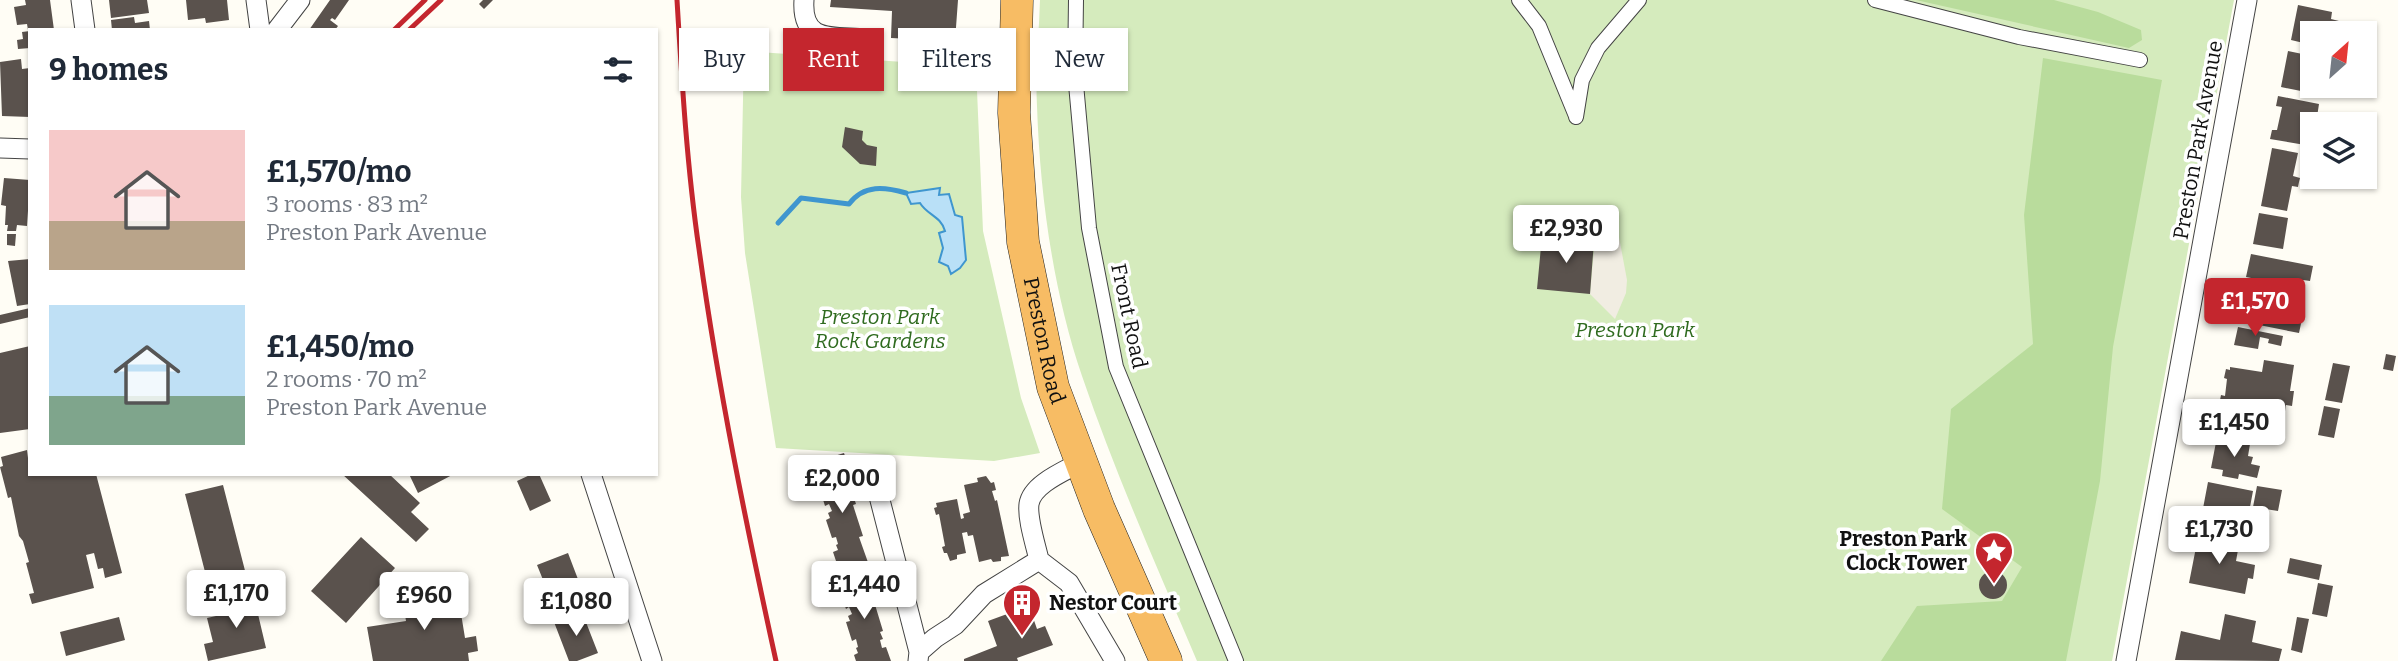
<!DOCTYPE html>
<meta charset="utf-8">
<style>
body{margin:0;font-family:Bitter,serif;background:#f2f2f3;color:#1f2937;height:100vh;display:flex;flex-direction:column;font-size:26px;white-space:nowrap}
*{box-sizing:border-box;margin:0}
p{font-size:23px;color:#747a83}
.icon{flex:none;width:38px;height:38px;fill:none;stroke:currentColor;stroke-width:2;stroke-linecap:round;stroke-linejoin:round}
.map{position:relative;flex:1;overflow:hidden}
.drawer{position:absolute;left:28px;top:28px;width:630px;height:448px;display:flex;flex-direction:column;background:#fff;border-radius:0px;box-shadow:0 2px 5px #0004}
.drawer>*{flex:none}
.hud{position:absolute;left:679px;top:28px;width:665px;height:63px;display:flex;gap:14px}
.needle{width:46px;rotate:27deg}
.buttons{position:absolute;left:2300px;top:21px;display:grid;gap:14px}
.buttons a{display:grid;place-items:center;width:77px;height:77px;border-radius:0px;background:#fff;box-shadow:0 2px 5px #0004;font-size:35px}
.price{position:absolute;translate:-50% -60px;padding:0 16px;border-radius:7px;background:#fff;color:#222;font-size:23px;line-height:46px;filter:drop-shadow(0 2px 4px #0008)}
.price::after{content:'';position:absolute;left:50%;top:42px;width:21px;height:16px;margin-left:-10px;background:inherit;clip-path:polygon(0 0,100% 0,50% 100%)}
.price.current{background:#c4262e;color:#fff}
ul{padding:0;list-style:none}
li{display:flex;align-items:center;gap:21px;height:175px;padding:0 21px}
li span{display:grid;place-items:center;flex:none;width:196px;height:140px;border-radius:0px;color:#555}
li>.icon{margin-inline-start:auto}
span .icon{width:84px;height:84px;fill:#fffc;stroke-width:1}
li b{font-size:30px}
h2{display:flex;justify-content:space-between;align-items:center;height:84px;padding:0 21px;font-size:30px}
.pill{padding:0 24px;border-radius:0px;background:#fff;box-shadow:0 2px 5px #0004;font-size:24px;line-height:63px}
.pill.current{background:#c4262e;color:#fff}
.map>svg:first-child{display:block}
</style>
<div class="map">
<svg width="2398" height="661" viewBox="0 0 2398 661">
<rect width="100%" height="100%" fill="#fffdf5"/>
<path fill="#d5ebbd" d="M1040,0H2234L2112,661H1197C1157,567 1115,473 1082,376C1053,291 1040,195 1037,106C1035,71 1039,35 1040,0Z
M744,51L976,67L983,231L1021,398L1040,453L994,461L776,448L745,253L741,197Z"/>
<path fill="#b9dc9c" d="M1916,0H2054L2098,12L2141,30L2142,40L2129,48Z
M2043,58L2162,80L2113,347L2100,481L2066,661H1881L1917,606L2002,601L2022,567L1942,509L1951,409L2033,344L2024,215Z"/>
<path fill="#f1ede2" d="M1618,232L1627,280L1626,293L1615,319L1590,294L1594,250Z"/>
<path fill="#b9e0f7" stroke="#3f96cf" stroke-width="2" d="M940,188L939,195L949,194L955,215L962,217L966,260L960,268L951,274L948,266L939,262L943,248L939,233L945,231C941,216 927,215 920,203L911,204L906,193Z"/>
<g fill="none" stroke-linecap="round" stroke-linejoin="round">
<path stroke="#3f96cf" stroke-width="5" d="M778,223L801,198L849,204C864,184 885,187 906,193"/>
</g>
<path fill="#5a524d" d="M25,0H50L54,30H28L27,24L17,25L14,7L26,5Z
M109,0H147L149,13L111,18Z
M186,0H227L229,20L206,23L205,18L188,20Z
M330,0H349L335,20L332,18L330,20L338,26L335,30H309Z
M483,0H493L484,9L479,4Z
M831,0H958L955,41L891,38L892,11L830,7Z
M2298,5L2332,12L2331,19L2343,22L2341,33H2312V45L2291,40Z
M134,17L135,23L149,21L150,30H112L111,20Z
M30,31V48L18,49L17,40L23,39L22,32Z
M2288,51L2312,56V86H2318L2316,94L2281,87Z
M21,59L22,69L30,68V117L2,116L0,62Z
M2278,96L2319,104L2317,117L2305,115L2304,124L2302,132L2312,134L2311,146L2270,139L2272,130H2277L2282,107L2276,106Z
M845,127L863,131L862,140L867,145L877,147L876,166L860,164L842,147Z
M2272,148L2298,153L2293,176L2300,178L2299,182L2298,187L2292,186L2287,211L2261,206Z
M4,178L30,180L27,226L17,225L16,231H7L8,225H5L6,206L1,205Z
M2259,213L2288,218L2283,249L2253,244Z
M7,234H16L15,246L7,245Z
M1542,236L1594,241L1590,294L1537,289Z
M2251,254L2313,266L2310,281L2303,280L2296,318L2302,319L2299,333L2239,321L2243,299L2273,305L2277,283L2246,277Z
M30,259V304L17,306L8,261Z
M30,308V317L0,324V315Z
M2238,327L2283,336L2281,346L2268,343L2269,339L2260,337L2258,349L2234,345Z
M30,346V429L0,433V353Z
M2386,354L2396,356L2393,371L2383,369Z
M2264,360L2294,365L2290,391H2294L2292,406L2286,405L2282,430L2251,425L2253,414L2222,409L2223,406L2219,405L2221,395L2225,396L2227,379L2224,378L2226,369L2230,370V367L2262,372Z
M2333,363L2350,366L2342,403L2325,400Z
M2324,406L2340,409L2334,438L2318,435Z
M2217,437L2250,444L2248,456L2253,457L2251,464L2260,466L2257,478L2239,474L2238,479L2222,476L2223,470L2211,468Z
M27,450L30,474H96L122,573L105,578L103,568L98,569L94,553L86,555L94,588L32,604L29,594L34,593L26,563L29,562L23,541L19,536L11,497L8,498L0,467L3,466L1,457Z
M844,453L850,471L845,472L856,504L853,505L863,536L859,537L870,568L845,576L843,569L839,570L833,552L838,550L836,545L838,544L836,537L832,538L826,520L830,518L828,513L832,511L829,504L825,506L819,487L823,486L815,462Z
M342,474H389L420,503L411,512L429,529L416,542Z
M409,474H454L418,493Z
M532,474H539L551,501L530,511L517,481Z
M986,476L991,483L994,482L996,490L992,491L995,501L997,500L1009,556L1001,557V561L993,562L991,559L979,562L973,535L968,536L967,532L962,533L966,553L957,555V559L950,561L947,553H944L942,547L945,546L939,514L936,515L934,508L937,507L936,503L957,499L961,519L964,518L963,514L970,512L964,485L978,482L977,478Z
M2208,482L2253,491L2250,507H2253L2257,486L2282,490L2278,511L2259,508L2257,515L2239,512L2237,526L2201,519Z
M223,485L250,590L212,599L185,494Z
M2200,527L2216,530L2213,545L2238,550L2236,561L2255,565L2253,579L2248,578L2245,594L2189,583Z
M361,537L395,568L346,623L311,591Z
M568,553L584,595L554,607L537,565Z
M2290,558L2322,565L2319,580L2287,573Z
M1979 585a14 14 0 1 1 28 0a14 14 0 1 1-28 0Z
M866,575L883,631L880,632L883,639L880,640L882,648L886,647L891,661H856L854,655L858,653L856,648L858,647L856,639L852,641L846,622L850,621L848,616L852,614L849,607L846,609L839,590L844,588L842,583Z
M434,581L439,610L449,608L447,597L458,595L465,638L476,636L478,651L468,653L469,661H373L367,627L406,621L405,615L416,613L411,585Z
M2318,583L2333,586L2327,617L2312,614Z
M253,593L266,648L208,661L204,644L213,642L207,618L234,612L230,598Z
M1029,606L1037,629L1045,626L1053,645L1017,658L1018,661H964V659L997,646L988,621Z
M582,612L598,653L577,661H569L554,622Z
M2225,614L2256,621L2252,642L2282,649L2279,661L2175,660L2181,631L2220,640Z
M119,617L125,640L66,656L60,632Z
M2297,617L2309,619L2302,653L2291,650Z"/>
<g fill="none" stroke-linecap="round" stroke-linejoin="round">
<defs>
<path id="pedestrian" d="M1076,0L1075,73L1089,228L1116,367L1236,661
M1519,0L1539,26L1576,116
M1875,0L2019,37L2140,60
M1576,117L1582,80L1598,48L1639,0"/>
<path id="minor" d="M81,0L85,30
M256,0L260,30
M804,0C801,44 833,36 866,39
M277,30L300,0
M0,148L30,149
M1081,462C1065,471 1032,484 1029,504C1027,519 1036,546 1039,560L1069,583L1115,661
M872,469L919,652L918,661
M591,474L652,661
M919,652L935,638L955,625L984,594L1039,560
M2126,661L2247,0"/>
<g id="trunk">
<path id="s1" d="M1017,0L1014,113L1023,242L1053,387L1099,509L1166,661"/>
</g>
</defs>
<use href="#pedestrian" stroke="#444" stroke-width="16"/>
<use href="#minor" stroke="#444" stroke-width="21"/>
<use href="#trunk" stroke="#222" stroke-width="33"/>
<use href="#pedestrian" stroke="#fff" stroke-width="14"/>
<use href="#minor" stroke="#fff" stroke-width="19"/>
<use href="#trunk" stroke="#f7bc64" stroke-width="32"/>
<path stroke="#c4262e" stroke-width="5" d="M677,0C682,83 687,167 699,249C718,387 746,524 776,661
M394,30L425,0
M409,30L441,0"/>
</g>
<defs>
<symbol id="sight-pin" viewBox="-11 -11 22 30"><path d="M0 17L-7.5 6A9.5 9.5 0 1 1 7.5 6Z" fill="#c4262e" stroke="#fff"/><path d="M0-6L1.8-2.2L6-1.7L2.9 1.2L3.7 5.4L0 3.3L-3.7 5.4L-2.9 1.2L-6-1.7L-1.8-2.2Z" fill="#fff"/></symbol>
<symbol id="building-pin" viewBox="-11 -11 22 30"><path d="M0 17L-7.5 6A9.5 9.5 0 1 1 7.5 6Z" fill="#c4262e" stroke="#fff"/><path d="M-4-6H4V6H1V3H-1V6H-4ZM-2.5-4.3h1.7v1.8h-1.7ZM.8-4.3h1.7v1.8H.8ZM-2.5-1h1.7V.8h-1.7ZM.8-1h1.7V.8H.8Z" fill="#fff"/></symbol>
</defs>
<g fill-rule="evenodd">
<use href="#sight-pin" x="1972" y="529" width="44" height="60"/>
<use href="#building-pin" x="1000" y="581" width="44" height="60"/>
</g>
<g text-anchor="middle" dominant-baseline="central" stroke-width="7" stroke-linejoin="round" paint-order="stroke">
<g font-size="21" fill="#111" stroke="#fff">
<text transform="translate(2198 140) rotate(-80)">Preston Park Avenue</text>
<text transform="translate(1129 316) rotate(78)">Front Road</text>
<text stroke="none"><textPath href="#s1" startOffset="343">Preston Road</textPath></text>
</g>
<g font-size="21" font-style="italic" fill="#2f6b1f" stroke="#fff">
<text x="880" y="317">Preston Park<tspan x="880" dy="24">Rock Gardens</tspan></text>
<text x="1635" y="330">Preston Park</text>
</g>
<g font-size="21" font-weight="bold" fill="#111" stroke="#fff" text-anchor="end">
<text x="1967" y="539">Preston Park<tspan x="1967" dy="24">Clock Tower</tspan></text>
<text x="1049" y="603" text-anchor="start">Nestor Court</text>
</g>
</g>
</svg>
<div class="buttons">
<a><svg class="needle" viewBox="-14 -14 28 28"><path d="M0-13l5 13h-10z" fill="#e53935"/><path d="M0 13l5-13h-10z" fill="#747a83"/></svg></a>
<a><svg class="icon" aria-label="layers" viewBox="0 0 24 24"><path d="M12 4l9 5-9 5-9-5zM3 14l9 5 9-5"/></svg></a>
</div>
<b class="price" style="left:1566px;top:265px">£2,930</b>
<b class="price current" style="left:2255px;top:338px">£1,570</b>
<b class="price" style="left:2234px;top:459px">£1,450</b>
<b class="price" style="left:842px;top:515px">£2,000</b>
<b class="price" style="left:2219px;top:566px">£1,730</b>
<b class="price" style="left:864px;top:621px">£1,440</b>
<b class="price" style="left:236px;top:630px">£1,170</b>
<b class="price" style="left:424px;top:632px">£960</b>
<b class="price" style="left:576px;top:638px">£1,080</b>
<div class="hud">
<a class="pill">Buy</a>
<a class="pill current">Rent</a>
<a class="pill">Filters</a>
<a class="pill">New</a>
</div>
<section class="drawer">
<h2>9 homes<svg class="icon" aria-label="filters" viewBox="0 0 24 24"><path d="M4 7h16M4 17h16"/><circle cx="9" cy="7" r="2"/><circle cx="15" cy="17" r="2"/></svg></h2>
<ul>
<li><span style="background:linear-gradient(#f6c9c9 65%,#b9a48a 0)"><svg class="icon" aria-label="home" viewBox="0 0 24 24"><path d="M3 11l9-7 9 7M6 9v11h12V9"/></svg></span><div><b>£1,570/mo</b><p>3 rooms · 83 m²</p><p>Preston Park Avenue</p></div></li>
<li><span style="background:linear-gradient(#bfe0f5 65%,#7fa58c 0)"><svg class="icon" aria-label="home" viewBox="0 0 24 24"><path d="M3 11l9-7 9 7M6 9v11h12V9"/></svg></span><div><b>£1,450/mo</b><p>2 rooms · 70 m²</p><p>Preston Park Avenue</p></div></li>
</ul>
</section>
</div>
